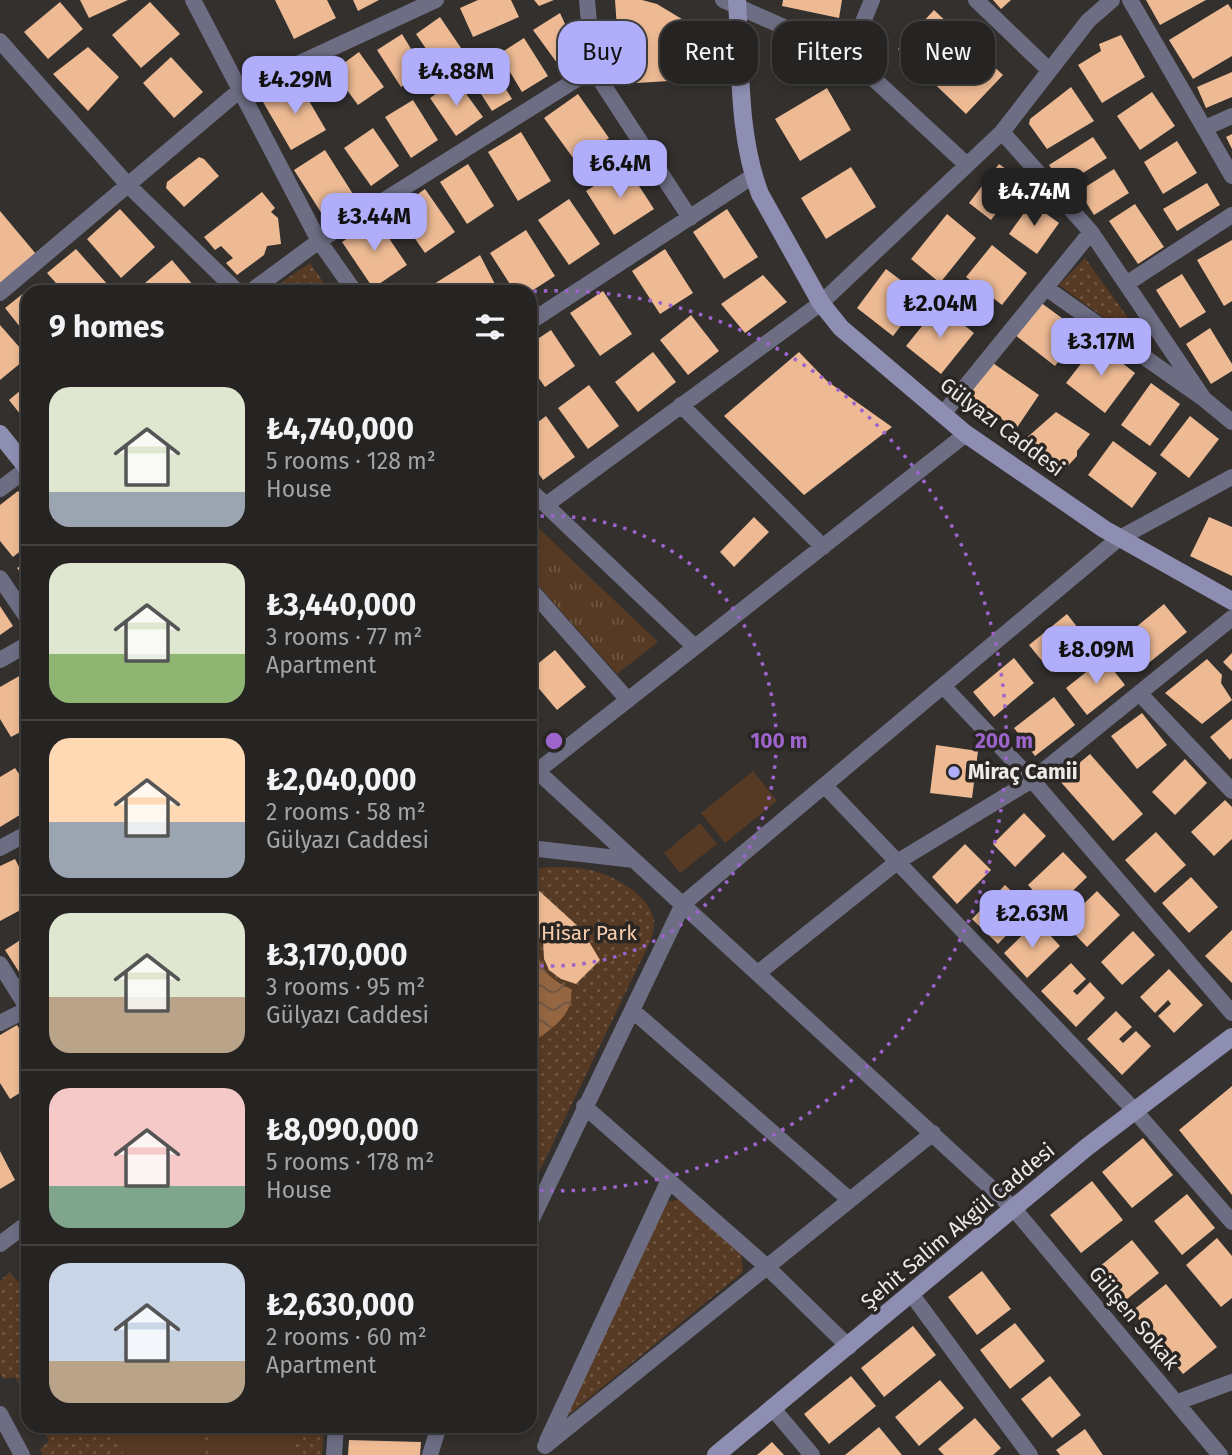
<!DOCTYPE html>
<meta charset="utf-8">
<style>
body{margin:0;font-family:"Fira Sans",sans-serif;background:#2e2c2a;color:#f1f3f6;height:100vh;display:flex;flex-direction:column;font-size:26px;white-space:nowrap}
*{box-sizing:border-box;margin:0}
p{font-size:23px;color:#a4a4a5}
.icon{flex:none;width:38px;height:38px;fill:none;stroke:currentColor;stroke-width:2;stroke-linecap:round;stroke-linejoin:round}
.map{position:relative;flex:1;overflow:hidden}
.details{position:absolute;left:21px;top:285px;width:516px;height:1148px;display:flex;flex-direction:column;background:#262422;border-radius:21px;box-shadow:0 4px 10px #0003,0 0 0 2px #424140}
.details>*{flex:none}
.hud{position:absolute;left:558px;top:21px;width:569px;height:63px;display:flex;gap:14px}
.price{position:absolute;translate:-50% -60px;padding:0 16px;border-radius:14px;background:#b0aefa;color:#111;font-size:23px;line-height:46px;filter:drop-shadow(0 2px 4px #0008)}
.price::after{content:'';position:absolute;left:50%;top:42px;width:21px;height:16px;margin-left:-10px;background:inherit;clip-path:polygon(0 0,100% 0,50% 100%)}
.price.current{background:#222;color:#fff}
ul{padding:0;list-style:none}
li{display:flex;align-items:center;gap:21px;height:175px;padding:0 28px}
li+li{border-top:2px solid #424140}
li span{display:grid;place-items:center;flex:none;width:196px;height:140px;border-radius:21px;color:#555}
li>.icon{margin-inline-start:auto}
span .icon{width:84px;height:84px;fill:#fffc;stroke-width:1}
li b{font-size:30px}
h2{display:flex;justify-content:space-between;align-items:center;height:84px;padding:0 28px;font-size:30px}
.tag{padding:0 24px;border-radius:21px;background:#262422;box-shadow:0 4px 10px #0003,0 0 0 2px #424140;font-size:24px;line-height:63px}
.tag.current{background:#b0aefa;color:#111}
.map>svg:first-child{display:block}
</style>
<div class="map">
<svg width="1232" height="1455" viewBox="0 0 1232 1455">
<defs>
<pattern id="grass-tufts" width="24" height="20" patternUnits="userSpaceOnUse" patternTransform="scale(1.75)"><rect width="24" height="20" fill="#573a23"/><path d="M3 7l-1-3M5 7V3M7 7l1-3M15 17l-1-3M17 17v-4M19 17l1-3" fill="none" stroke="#6f5743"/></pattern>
<pattern id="park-dots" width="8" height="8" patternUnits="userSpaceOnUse" patternTransform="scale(1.75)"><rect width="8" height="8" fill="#573a23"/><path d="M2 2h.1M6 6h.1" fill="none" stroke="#6f5743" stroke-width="1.8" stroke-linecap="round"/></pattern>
<pattern id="water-waves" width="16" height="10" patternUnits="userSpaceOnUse" patternTransform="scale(1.75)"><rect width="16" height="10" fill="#946642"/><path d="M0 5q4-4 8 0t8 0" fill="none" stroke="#6e5644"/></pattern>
</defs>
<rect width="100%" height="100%" fill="#33302e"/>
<path fill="url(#grass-tufts)" d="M530,520L658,642L617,674L530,576Z"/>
<path fill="url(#park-dots)" d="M1085,258L1154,354L1059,285Z
M310,263L330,292H267Z
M530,868C548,868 569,866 586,869C611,874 649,893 654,920C655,927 652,935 650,942L530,1191Z
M682,1199L741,1252L743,1272L560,1422L667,1202Z
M10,1272L18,1282L28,1274V1401L15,1377L4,1379L0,1373V1281Z
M41,1426H324L322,1455H43L40,1449L49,1441Z"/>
<path fill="#573a23" d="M753,771L777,801L725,843L701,813Z
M700,823L717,844L680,873L664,853Z
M116,1426H199L206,1455H123Z
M207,1426H289L296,1455H214Z"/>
<path fill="url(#water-waves)" d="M530,941C539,947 537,958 543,967C549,978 560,984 571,989C575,1016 549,1030 531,1044Z"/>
<path fill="#edba94" d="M80,0H128L89,18Z
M275,0H327L336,18L294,39Z
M353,0H379L358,11Z
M478,0H511L519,17L473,37L460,8Z
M534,0H554L539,6Z
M615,0H642L657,4L700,30L701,79L621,84Z
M783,0H842L839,18L782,6Z
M993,0H1011L1001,9Z
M1146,0H1206L1160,25Z
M60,2L83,29L48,59L24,32Z
M150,2L180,34L141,68L112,35Z
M1228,4L1232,10V56L1193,79L1169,40Z
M934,10L1003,75L966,114L898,49Z
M560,13L572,39L573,56L560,67L533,30Z
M440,17L461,48L437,65L416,34Z
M402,34L425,72L401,87L377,50Z
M1121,35L1145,77L1102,103L1078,65L1101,51L1099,44Z
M524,38L548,76L522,92L499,54Z
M88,47L119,77L88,111L53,74Z
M359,52L384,87L358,105L333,71Z
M171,57L203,92L174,118L143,83Z
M487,58L512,99L492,111L466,71Z
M1232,72V97L1206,108L1197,87Z
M456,80L483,117L456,136L430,98Z
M298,82L326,130L291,150L263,102Z
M1071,87L1094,121L1047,149L1029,124L1030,119Z
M827,88L851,130L800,161L775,119Z
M1152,92L1175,126L1140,150L1117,116Z
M578,94L609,138L576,162L544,118Z
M413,100L438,140L411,158L385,117Z
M373,128L399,166L371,186L344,148Z
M521,132L551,181L518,201L488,152Z
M1232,134V149L1226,137Z
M1093,137L1107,158L1062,186L1049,165Z
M1177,141L1197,173L1163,194L1144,162Z
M325,150L353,194L322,214L294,170Z
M199,157L204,159L219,176L184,207L166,188L167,182Z
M468,164L494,206L467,224L440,182Z
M999,164L1021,180L991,220L969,203Z
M626,166L654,209L614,235L586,191Z
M851,167L876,207L826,239L801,198Z
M1114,169L1129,193L1094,215L1079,191Z
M1207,183L1220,205L1177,231L1163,209Z
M425,189L455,232L425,253L395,210Z
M262,192L275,208L271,212L278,218L281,244L267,246L264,255L237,275L226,263L233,258L221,246L215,250L204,237Z
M569,199L600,244L569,265L538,220Z
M1031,203L1059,223L1037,254L1009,234Z
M1135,204L1164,247L1138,264L1109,221Z
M120,209L155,247L121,278L87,239Z
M727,209L758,257L724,279L693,232Z
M0,211L36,254L0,285Z
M947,214L976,238L940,283L911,259Z
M376,219L407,265L373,288L342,242Z
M526,230L555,276L530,292H515L490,253Z
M1232,240V301L1224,306L1197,260Z
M992,245L1027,273L1002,305L966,277Z
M76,249L108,285L100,292H64L47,273Z
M665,249L693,293L660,314L632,271Z
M480,255L499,292H439L434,284Z
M172,260L199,292H141L138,289Z
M886,269L923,297L893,336L857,308Z
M1182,274L1206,312L1180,328L1156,290Z
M763,275L787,302L745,333L721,304Z
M35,284L41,292H28V337L5,308Z
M422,285L427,292H410Z
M603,291L632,334L600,356L570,313Z
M1040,302L1081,332L1055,366L1015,335Z
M939,305L974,333L941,374L906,346Z
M691,315L719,351L688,375L660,340Z
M0,325L28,357L0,380Z
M1210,328L1232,364V371L1211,384L1186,344Z
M551,330L575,366L545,387L530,366V344Z
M1097,343L1135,373L1105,413L1066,383Z
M653,352L676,382L638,412L615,382Z
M799,352L827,381L892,427L804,495L724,416Z
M990,361L1039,395L1016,429L967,395Z
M1151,383L1180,404L1150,446L1121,425Z
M28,384V424L9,400Z
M589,385L619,426L588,449L558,408Z
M1056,412L1090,434L1077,451V456L1065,469L1023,441Z
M546,416L575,457L543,480L530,461V428Z
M1190,416L1219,439L1189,478L1160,455Z
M1113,441L1157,473L1132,508L1088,475Z
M18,491L28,503V545L13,557L0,541V505Z
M754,517L769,532L734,567L720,552Z
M1209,517L1232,527V576L1190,556Z
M28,560V583L17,568Z
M1164,604L1187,632L1140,670L1118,642Z
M0,606L13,626L0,635Z
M1067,614L1089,642L1051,672L1029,645Z
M530,619L539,629L530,637Z
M555,650L586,687L557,710L530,678V670Z
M1232,653V671L1223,662Z
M1014,658L1034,683L994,717L973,692Z
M1104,658L1125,685L1087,715L1066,688Z
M1207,659L1222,675L1221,683L1232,700L1202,724L1165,693Z
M21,675L28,687V728L11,737L0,719V687Z
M1054,697L1075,725L1035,756L1014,728Z
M1142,713L1167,745L1137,769L1111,736Z
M530,718L538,726L530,732Z
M1232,719V758L1230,760L1210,737Z
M936,745L978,751L972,798L930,793Z
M1090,754L1143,814L1113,841L1059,780Z
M1185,759L1207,783L1175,815L1152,792Z
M15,768L28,787V810L0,827V777Z
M1225,800L1232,807V839L1214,856L1191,832Z
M1024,813L1046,836L1015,867L993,844Z
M1156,832L1186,865L1155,893L1125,860Z
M965,844L991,870L957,904L932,877Z
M1063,852L1087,877L1052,911L1028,885Z
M15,859L28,884V906L0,921V866Z
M1191,877L1218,907L1189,933L1162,903Z
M1005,885L1031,910L998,944L972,919Z
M536,888L582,930L600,960L576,984L561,979L549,970L544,959L543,939L541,936L537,941L530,934V889Z
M1097,891L1120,915L1087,947L1064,923Z
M1037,921L1060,946L1027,978L1004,953Z
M1232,930V983L1205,956Z
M1133,931L1155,955L1122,985L1101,962Z
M28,935V986L5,950Z
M1071,963L1086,979L1073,991L1077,995L1090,982L1105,998L1076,1027L1041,991Z
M1169,969L1203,1005L1174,1033L1158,1016L1171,1004L1168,1000L1155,1013L1140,997Z
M1116,1011L1132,1027L1119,1039L1123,1043L1136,1031L1151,1046L1122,1075L1087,1039Z
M17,1025L28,1043V1088L10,1099L0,1083V1035Z
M1232,1086V1195L1179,1130Z
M1143,1138L1173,1175L1132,1208L1102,1172Z
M0,1151L15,1180L0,1189Z
M1092,1181L1123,1220L1081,1253L1050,1215Z
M1187,1194L1215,1228L1182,1255L1154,1221Z
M1217,1238L1232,1256V1298L1221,1307L1186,1265Z
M1132,1240L1159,1273L1121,1304L1094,1271Z
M982,1271L1011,1309L977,1335L948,1297Z
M1166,1284L1217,1347L1183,1374L1132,1311Z
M1015,1323L1045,1361L1010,1389L980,1350Z
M913,1326L936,1355L884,1397L861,1368Z
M851,1376L876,1406L829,1444L804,1414Z
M1050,1376L1081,1415L1052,1438L1021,1399Z
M940,1380L964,1408L919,1446L895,1417Z
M975,1418L1001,1448L993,1455H944L938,1449Z
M879,1427L902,1455H845Z
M1085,1429L1103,1455H1060L1056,1450Z
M349,1440L421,1442L420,1455H348Z
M772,1442L784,1455H757Z"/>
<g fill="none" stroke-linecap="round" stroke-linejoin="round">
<path stroke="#6d6d84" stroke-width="16" d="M193,0L319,241L355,292
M587,0L593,69L690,218
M723,0L849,56L967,165
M976,0L1049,70
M1130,0L1232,176
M0,41L128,185L238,292
M849,56L872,0
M1205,128L1232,116
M1002,132L1091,232L1204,399
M1126,284L1232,215
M1046,288L1204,399L1232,422
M250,292L319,241L593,69
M0,293L239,91L436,0
M530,322L753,176
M681,405L823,547
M943,414L1091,232
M0,489L28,468
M530,490L695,647
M546,505L821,303L1002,132L1088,21L1112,0
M0,578L28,619
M530,589L628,700
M0,660L28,644
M943,686L1032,780L1232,1013
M1141,695L1232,791
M537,771L1014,1209L1220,1455
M531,776L966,434
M825,786L1135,1111L1232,1222
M0,848L28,833
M530,848L634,860
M0,964L28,1009
M758,973L897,862L1032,780L1232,618
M632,1010L850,1200
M0,1023L28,1009
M584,1106L766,1266L849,1347
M530,1223L683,904L1118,539L1232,477
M0,1244L28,1223
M912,1295L1030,1455
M1178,1402L1232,1382
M774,1410L812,1455
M0,1414L22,1455
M547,1441L669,1180
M545,1446L933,1133
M334,1455L336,1426
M430,1455L439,1426"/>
<path stroke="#8e8eb2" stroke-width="18" d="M737,0C741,63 737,134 760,194L821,303L841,328L966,434L1104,529L1232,601
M0,434L28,469
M716,1455L1087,1147L1232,1037"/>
</g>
<g fill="none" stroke="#9d65cc" stroke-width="3.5" stroke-dasharray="3.5 7">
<path d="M530 517A225 225 0 1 1 530 965"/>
<path d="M523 292A450 450 0 1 1 530 1190"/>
</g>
<circle fill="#b0aefa" stroke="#292624" stroke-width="2.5" cx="954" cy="772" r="7"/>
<g text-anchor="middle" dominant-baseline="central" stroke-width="7" stroke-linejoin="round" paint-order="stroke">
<g font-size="21" fill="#edebe9" stroke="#292624">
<text transform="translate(1002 427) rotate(37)">Gülyazı Caddesi</text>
<text transform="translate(958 1226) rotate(-40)">Şehit Salim Akgül Caddesi</text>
<text transform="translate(1134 1318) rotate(50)">Gülşen Sokak</text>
</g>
<g font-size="21" font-weight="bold" fill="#edebe9" stroke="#292624" text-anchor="start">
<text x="968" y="772">Miraç Camii</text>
</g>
<g font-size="21" fill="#f7ccac" stroke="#292624">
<text x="589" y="933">Hisar Park</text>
</g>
</g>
<circle cx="554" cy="741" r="10" fill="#9d65cc" stroke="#292624" stroke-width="3.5"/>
<g font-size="21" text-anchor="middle" font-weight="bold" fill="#9d65cc" stroke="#292624" stroke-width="7" stroke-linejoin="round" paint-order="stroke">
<text x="779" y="748">100 m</text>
<text x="1004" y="748">200 m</text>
</g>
</svg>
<b class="price" style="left:456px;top:108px">₺4.88M</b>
<b class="price" style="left:295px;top:116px">₺4.29M</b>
<b class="price" style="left:620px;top:200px">₺6.4M</b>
<b class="price current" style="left:1034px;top:228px">₺4.74M</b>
<b class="price" style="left:374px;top:253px">₺3.44M</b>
<b class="price" style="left:940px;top:340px">₺2.04M</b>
<b class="price" style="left:1101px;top:378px">₺3.17M</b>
<b class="price" style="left:1096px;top:686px">₺8.09M</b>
<b class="price" style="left:1032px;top:950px">₺2.63M</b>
<div class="hud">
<a class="tag current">Buy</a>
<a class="tag">Rent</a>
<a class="tag">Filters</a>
<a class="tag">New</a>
</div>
<section class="details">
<h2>9 homes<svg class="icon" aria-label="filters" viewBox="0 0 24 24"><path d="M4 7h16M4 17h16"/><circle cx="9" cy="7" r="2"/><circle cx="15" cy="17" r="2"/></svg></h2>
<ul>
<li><span style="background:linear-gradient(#dfe7d0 75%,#9aa5b1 0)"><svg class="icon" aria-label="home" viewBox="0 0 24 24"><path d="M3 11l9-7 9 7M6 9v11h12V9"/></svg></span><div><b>₺4,740,000</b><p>5 rooms · 128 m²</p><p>House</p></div></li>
<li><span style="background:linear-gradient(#dfe7d0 65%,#8fb573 0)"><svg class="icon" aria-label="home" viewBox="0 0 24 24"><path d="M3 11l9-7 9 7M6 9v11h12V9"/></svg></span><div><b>₺3,440,000</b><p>3 rooms · 77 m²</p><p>Apartment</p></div></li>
<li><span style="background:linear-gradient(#ffd9b3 60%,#9aa5b1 0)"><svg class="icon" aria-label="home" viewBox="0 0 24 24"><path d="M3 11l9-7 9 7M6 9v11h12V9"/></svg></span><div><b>₺2,040,000</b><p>2 rooms · 58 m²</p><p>Gülyazı Caddesi</p></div></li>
<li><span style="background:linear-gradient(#dfe7d0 60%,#b9a48a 0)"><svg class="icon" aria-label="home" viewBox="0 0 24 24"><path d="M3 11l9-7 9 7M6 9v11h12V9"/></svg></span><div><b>₺3,170,000</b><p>3 rooms · 95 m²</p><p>Gülyazı Caddesi</p></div></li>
<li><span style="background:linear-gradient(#f6c9c9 70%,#7fa58c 0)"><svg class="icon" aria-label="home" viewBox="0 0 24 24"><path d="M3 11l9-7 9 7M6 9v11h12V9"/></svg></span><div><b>₺8,090,000</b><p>5 rooms · 178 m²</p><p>House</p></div></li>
<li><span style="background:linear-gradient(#c9d6e8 70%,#b9a48a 0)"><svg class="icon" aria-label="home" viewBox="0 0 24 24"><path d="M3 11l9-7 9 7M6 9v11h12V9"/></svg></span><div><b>₺2,630,000</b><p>2 rooms · 60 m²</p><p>Apartment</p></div></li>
</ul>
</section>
</div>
